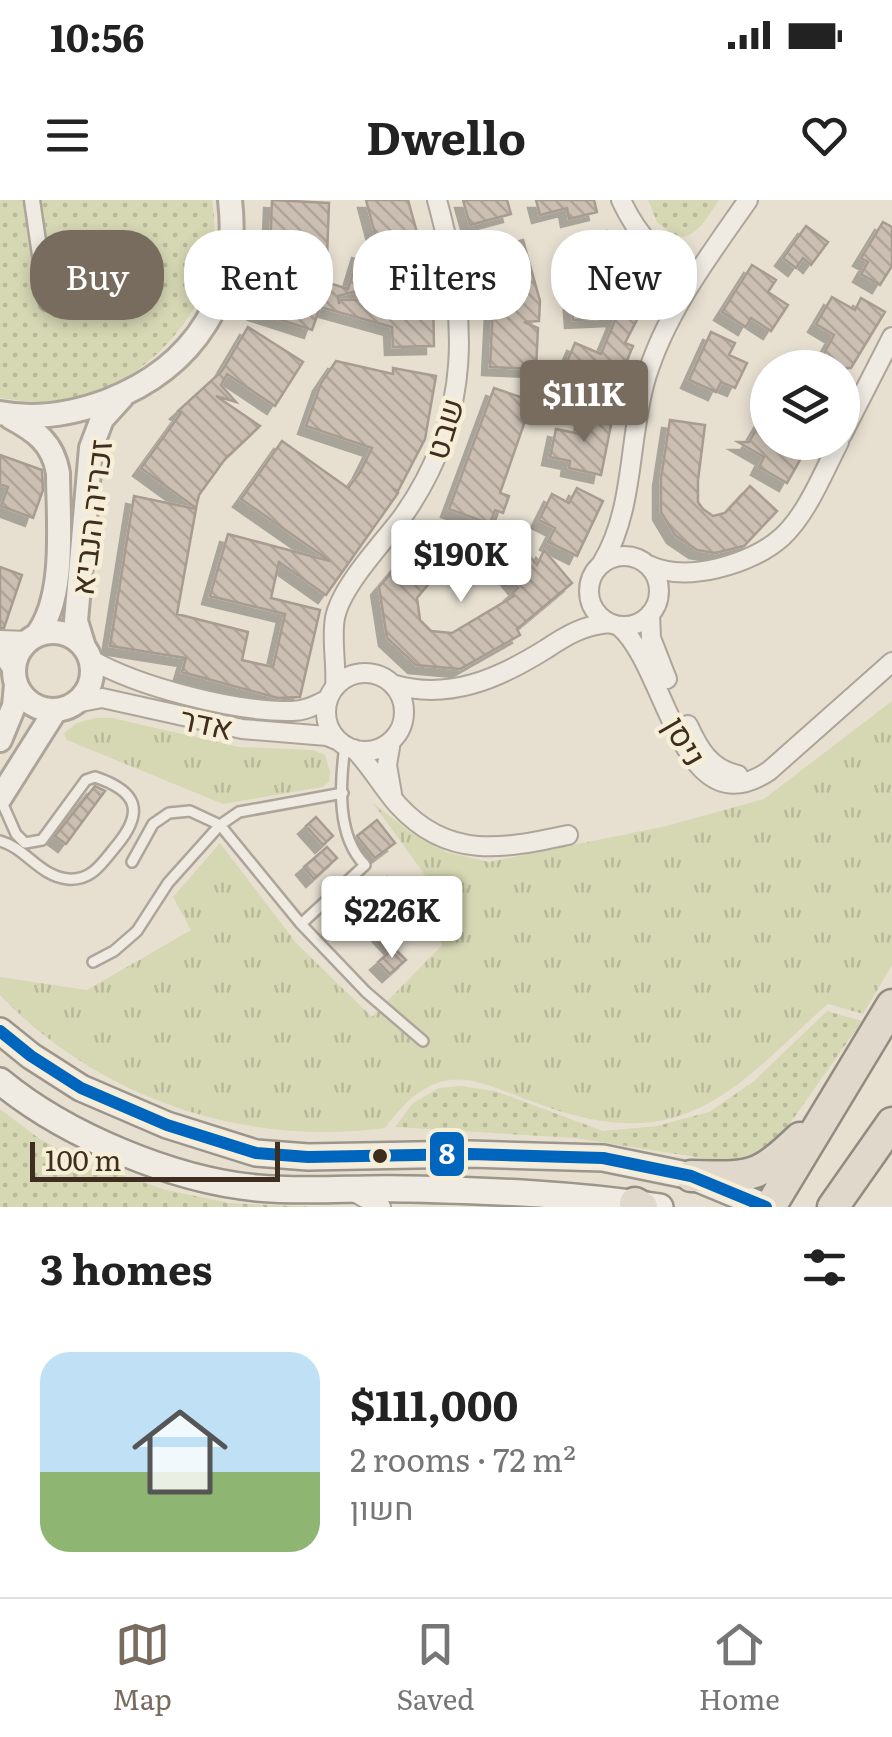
<!DOCTYPE html>
<meta charset="utf-8">
<style>
body{margin:0;font-family:Literata,Heebo,serif;background:#f2f2f2;color:#222;height:100vh;display:flex;flex-direction:column;font-size:38px;white-space:nowrap}
*{box-sizing:border-box;margin:0}
p{font-size:32px;color:#767676}
.icon{flex:none;width:55px;height:55px;fill:none;stroke:currentColor;stroke-width:2;stroke-linecap:round;stroke-linejoin:round}
.map{position:relative;height:1007px;overflow:hidden}
.sheet{display:flex;flex-direction:column;background:#fff;flex:1}
.sheet>*{flex:none}
.banner{position:absolute;left:30px;top:30px;width:832px;height:90px;display:flex;gap:20px}
.tools{position:absolute;left:750px;top:150px;display:grid;gap:20px}
.tools a{display:grid;place-items:center;width:110px;height:110px;border-radius:50%;background:#fff;box-shadow:0 5px 15px #0003;font-size:50px}
.scale{position:absolute;left:30px;bottom:25px;width:250px;box-sizing:border-box;padding-left:10px;border:5px solid #3d2e20;border-top:0;font-size:28px;line-height:35px;white-space:nowrap;color:#3d2e20;-webkit-text-stroke:8px #f7eed8;paint-order:stroke}
.price{position:absolute;translate:-50% -85px;padding:0 22px;border-radius:10px;background:#fff;color:#222;font-size:32px;line-height:65px;filter:drop-shadow(0 2px 5px #0008)}
.price::after{content:'';position:absolute;left:50%;top:60px;width:30px;height:22px;margin-left:-15px;background:inherit;clip-path:polygon(0 0,100% 0,50% 100%)}
.price.active{background:#786c5e;color:#fff}
ul{padding:0;list-style:none}
li{display:flex;align-items:center;gap:30px;height:250px;padding:0 40px}
li span{display:grid;place-items:center;flex:none;width:280px;height:200px;border-radius:30px;color:#555}
li>.icon{margin-inline-start:auto}
span .icon{width:120px;height:120px;fill:#fffc;stroke-width:1}
li b{font-size:42px}
h2{display:flex;justify-content:space-between;align-items:center;height:120px;padding:0 40px;font-size:42px}
.tag{padding:0 35px;border-radius:40px;background:#fff;box-shadow:0 5px 15px #0003;font-size:35px;line-height:90px}
.tag.active{background:#786c5e;color:#fff}
.status{display:flex;justify-content:space-between;align-items:center;height:70px;padding:0 50px;background:#fff;direction:ltr}
.status svg{height:28px;fill:currentColor}
header{display:flex;justify-content:space-between;align-items:center;height:130px;padding:0 40px;background:#fff;font-size:45px;font-weight:700}
.dock{display:flex;justify-content:space-around;align-items:center;height:140px;border-top:2px solid #e0e0e0;background:#fff;font-size:28px;color:#767676}
.dock a{display:grid;justify-items:center;gap:5px}
.dock .active{color:#786c5e}
.map>svg:first-child{display:block}
</style>
<div class="status"><b>10:56</b><svg viewBox="0 0 49 12"><path d="M0 12V9h3v3zM5 12V6h3v6zM10 12V3h3v9zM15 12V0h3v12zM26 1h20v11H26zM47 4h2v5h-2z"/></svg></div>
<header><svg class="icon" aria-label="menu" viewBox="0 0 24 24"><path d="M4 6h16M4 12h16M4 18h16"/></svg>Dwello<svg class="icon" aria-label="heart" viewBox="0 0 24 24"><path d="M12 20l-8-8c-3-5 5-10 8-4 3-6 11-1 8 4z"/></svg></header>
<div class="map">
<svg width="892" height="1007" viewBox="0 0 892 1007">
<defs>
<pattern id="grass-tufts" width="24" height="20" patternUnits="userSpaceOnUse" patternTransform="scale(2.5)"><rect width="24" height="20" fill="#d6d7b3"/><path d="M3 7l-1-3M5 7V3M7 7l1-3M15 17l-1-3M17 17v-4M19 17l1-3" fill="none" stroke="#b9b99a"/></pattern>
<pattern id="park-dots" width="8" height="8" patternUnits="userSpaceOnUse" patternTransform="scale(2.5)"><rect width="8" height="8" fill="#d6d7b3"/><path d="M2 2h.1M6 6h.1" fill="none" stroke="#b9b99a" stroke-width="1.8" stroke-linecap="round"/></pattern>
<pattern id="building-back-hatch" width="6" height="6" patternUnits="userSpaceOnUse" patternTransform="scale(2.5)"><rect width="6" height="6" fill="#cbbfb2"/><path d="M-1 5l2 2M0 0l6 6M5-1l2 2" fill="none" stroke="#afa499"/></pattern>
<filter id="shadow"><feDropShadow dx="-8" dy="8" stdDeviation="0" flood-color="#0004"/></filter>
</defs>
<rect width="100%" height="100%" fill="#e7e0d1"/>
<path fill="url(#grass-tufts)" d="M892,501V765L863,814L828,804C777,848 728,909 659,921C624,927 586,920 553,909C479,885 444,849 385,928C244,947 98,898 0,795V777L87,790L191,730L173,697L220,643L297,744L372,817L442,745L427,678L373,603L409,631L446,652L489,662L666,626L764,599Z
M95,518H112L239,547L313,550L325,555L330,572L329,582L322,587L223,604L67,540L64,533L77,523Z"/>
<path fill="url(#park-dots)" d="M0,0H212C215,20 217,50 211,69C192,132 134,188 69,200C46,205 23,201 0,198Z
M648,0H719C708,16 698,37 677,38L657,22Z
M827,811L862,821L784,932L753,960L734,963L575,938L395,927L413,903L439,888L460,886L495,891L603,931L657,926L709,912L753,882Z
M0,909L41,940L87,963L166,990L229,1003L316,1007H0Z"/>
<path fill="url(#building-back-hatch)" stroke="#a89c90" stroke-width="2.5" filter="url(#shadow)" d="M272,0L329,3L327,57L270,53Z
M366,0H408L428,72L338,96L339,104L340,100L433,98L434,146L393,147L392,127L320,107L312,130L256,112L271,65L348,89L360,50L381,56Z
M463,0H507L511,14L470,25Z
M536,0H594L597,12L569,19L567,8L540,15Z
M883,22L892,27V66L880,85L861,74L868,62L861,58Z
M806,26L828,42L811,65L803,58L796,68L783,58Z
M607,31L657,81L625,143L633,146L611,199L580,187L584,178L564,169L575,143L601,154L616,118L573,120L571,92L627,91L594,63L606,51L595,41Z
M523,40L540,101L539,121L524,122L538,128L536,169L490,167L493,106L478,52Z
M752,65L776,80L768,92L788,105L771,131L751,118L746,127L722,112Z
M832,97L855,110L861,98L885,112L851,168H816L834,135L816,124Z
M248,127L303,162L275,206L227,174L221,185L236,202L216,196L260,226L225,259L199,295L196,308L141,268L181,213L178,211L222,171Z
M711,132L735,143L729,155L747,163L735,188L721,182L716,192L689,180Z
M336,161L393,174V168L436,176L425,239L398,291L393,289L398,293L326,395L279,362L271,398L320,410L300,497L278,498L182,472L186,458L110,446L134,296L196,309L177,414L248,432L242,460L273,467L285,414L210,396L228,334L330,361L241,299L282,241L348,288L360,272L372,248L306,226L321,183Z
M494,188L532,201L500,293L509,296L503,313L495,310L490,324L449,309Z
M768,210V242H810L787,283L759,267L764,257L738,242H749Z
M584,215L612,220L601,275L569,268L570,261L550,257L556,229L580,234Z
M670,220L705,225L698,280V302L703,309L713,316L725,313L750,286L777,311L744,346L715,353L697,350L675,335L661,312V278Z
M0,255L42,270L43,290L33,318L1,306L8,287L0,284Z
M577,288L603,301L577,356L548,342L555,328L539,320L552,294L569,303Z
M433,323L460,346L417,398L420,420L431,431L452,433L514,396L512,393L518,388L505,372L527,353L537,365L544,350L572,383L517,429L520,435L460,469L416,465L387,438L379,387Z
M0,367L22,375L4,428H0Z
M95,586L105,591L66,644L55,636Z
M316,617L333,636L323,645L306,626Z
M377,620L395,643L375,658L357,636Z
M327,647L337,658L314,679L304,667Z
M387,677L423,720L394,748L365,717L382,702L372,690Z
M394,748L406,760L390,774L378,762Z"/>
<g fill="none" stroke-linecap="round" stroke-linejoin="round">
<defs>
<path id="service" d="M0,641C26,648 39,676 68,679C92,681 102,663 117,645C145,611 137,591 95,577L86,580L42,640L25,643L16,634L1,600
M132,662L153,624L169,613L190,611L220,625L301,724L366,792L423,841
M301,724L365,665C336,636 340,584 345,545
M93,762L114,751L137,731L168,683L220,625L239,612L343,593"/>
<path id="pedestrian" d="M32,0L47,103"/>
<path id="minor" d="M621,0C638,37 660,58 693,80
M842,235L892,137
M589 391a35 35 0 1 1 70 0a35 35 0 1 1-70 0Z
M602,363C635,309 628,238 646,178C666,112 709,56 748,0
M648,365C686,383 751,365 782,337C807,314 823,273 839,242
M650,414L651,438L667,479
M619,426C667,466 681,630 769,571L892,462
M0,440L28,441
M0,451L14,471
M90,459C139,487 235,512 292,511C305,511 316,505 328,499
M326 512a39 39 0 1 1 78 0a39 39 0 1 1-78 0Z
M392,484C448,501 498,479 546,449C567,435 584,425 610,423
M335,487C337,465 331,440 335,418C341,386 383,343 403,316C474,216 468,113 437,0
M76,503L102,498L242,529L327,536L339,541
M688,525C699,549 710,569 738,575
M391,541L387,565L392,594
M354,549C371,566 382,587 398,605C448,660 503,649 568,635
M354,992L381,1007"/>
<path id="tertiary" d="M0,213C36,220 72,214 107,201C195,167 241,95 230,0
M10,217C36,231 53,243 58,273C58,320 67,397 36,436
M14 471a39 39 0 1 1 78 0a39 39 0 1 1-78 0Z
M84,447L76,421L91,248L102,219L122,197
M0,540L14,506L16,484
M0,598L55,511"/>
<path id="secondary" d="M0,831L31,856L81,888L167,925L256,953L308,957L470,954L603,958L691,976L766,1007
M0,881C65,935 173,980 257,988C308,993 359,987 410,989C494,991 577,994 660,1007"/>
<path id="trunk" d="M691,976C751,977 756,980 800,938
M635,1003L642,1007
M770,1007L892,805
M833,1007L892,923"/>
</defs>
<use href="#service" stroke="#ada599" stroke-width="14"/>
<use href="#pedestrian" stroke="#ada599" stroke-width="19"/>
<use href="#minor" stroke="#ada599" stroke-width="22"/>
<use href="#tertiary" stroke="#ada599" stroke-width="28"/>
<use href="#secondary" stroke="#9c958a" stroke-width="30"/>
<use href="#trunk" stroke="#928b80" stroke-width="35"/>
<use href="#service" stroke="#efebe3" stroke-width="9"/>
<use href="#pedestrian" stroke="#efebe3" stroke-width="14"/>
<use href="#minor" stroke="#efebe3" stroke-width="18"/>
<use href="#tertiary" stroke="#efebe3" stroke-width="22"/>
<use href="#secondary" stroke="#efebe3" stroke-width="25"/>
<use href="#trunk" stroke="#e0d9cb" stroke-width="30"/>
<defs>
<path id="bus-1" d="M0,831L31,856L81,888L167,925L256,953L308,957L470,954L603,958L691,976L766,1007"/>
</defs>
<use href="#bus-1" stroke="#f7eed8" stroke-width="20"/>
<use href="#bus-1" stroke="#0065bd" stroke-width="12"/>
</g>
<circle fill="#3d2e20" stroke="#f7eed8" stroke-width="4" cx="380" cy="956" r="9"/>
<g text-anchor="middle" dominant-baseline="central" stroke-width="9" stroke-linejoin="round" paint-order="stroke">
<g font-size="32" fill="#3d2e20" stroke="#f7eed8">
<text transform="translate(442 228) rotate(-73)">שבט</text>
<text transform="translate(89 317) rotate(-83)">זכריה הנביא</text>
<text transform="translate(207 521) rotate(12)">אדר</text>
<text transform="translate(687 540) rotate(60)">ניסן</text>
</g>
</g>
<rect stroke="#f7eed8" stroke-width="4" x="428" y="930" width="38" height="48" rx="10" fill="#0065bd"/>
<g font-size="28" text-anchor="middle" font-weight="bold" fill="#fff">
<text x="447" y="964">8</text>
</g>
</svg>
<div class="tools">
<a><svg class="icon" aria-label="layers" viewBox="0 0 24 24"><path d="M12 4l9 5-9 5-9-5zM3 14l9 5 9-5"/></svg></a>
</div>
<div class="scale">100 m</div>
<b class="price active" style="left:584px;top:245px">$111K</b>
<b class="price" style="left:461px;top:405px">$190K</b>
<b class="price" style="left:392px;top:761px">$226K</b>
<div class="banner">
<a class="tag active">Buy</a>
<a class="tag">Rent</a>
<a class="tag">Filters</a>
<a class="tag">New</a>
</div>
</div>
<section class="sheet">
<h2>3 homes<svg class="icon" aria-label="filters" viewBox="0 0 24 24"><path d="M4 7h16M4 17h16"/><circle cx="9" cy="7" r="2"/><circle cx="15" cy="17" r="2"/></svg></h2>
<ul>
<li><span style="background:linear-gradient(#bfe0f5 60%,#8fb573 0)"><svg class="icon" aria-label="home" viewBox="0 0 24 24"><path d="M3 11l9-7 9 7M6 9v11h12V9"/></svg></span><div><b>$111,000</b><p>2 rooms · 72 m²</p><p>חשון</p></div></li>
</ul>
</section>
<nav class="dock">
<a class="active"><svg class="icon" aria-label="map" viewBox="0 0 24 24"><path d="M3 6l6-2 6 2 6-2v14l-6 2-6-2-6 2zM9 4v14M15 6v14"/></svg>Map</a>
<a><svg class="icon" aria-label="saved" viewBox="0 0 24 24"><path d="M7 4h10v16l-5-4-5 4z"/></svg>Saved</a>
<a><svg class="icon" aria-label="home" viewBox="0 0 24 24"><path d="M3 11l9-7 9 7M6 9v11h12V9"/></svg>Home</a>
</nav>
